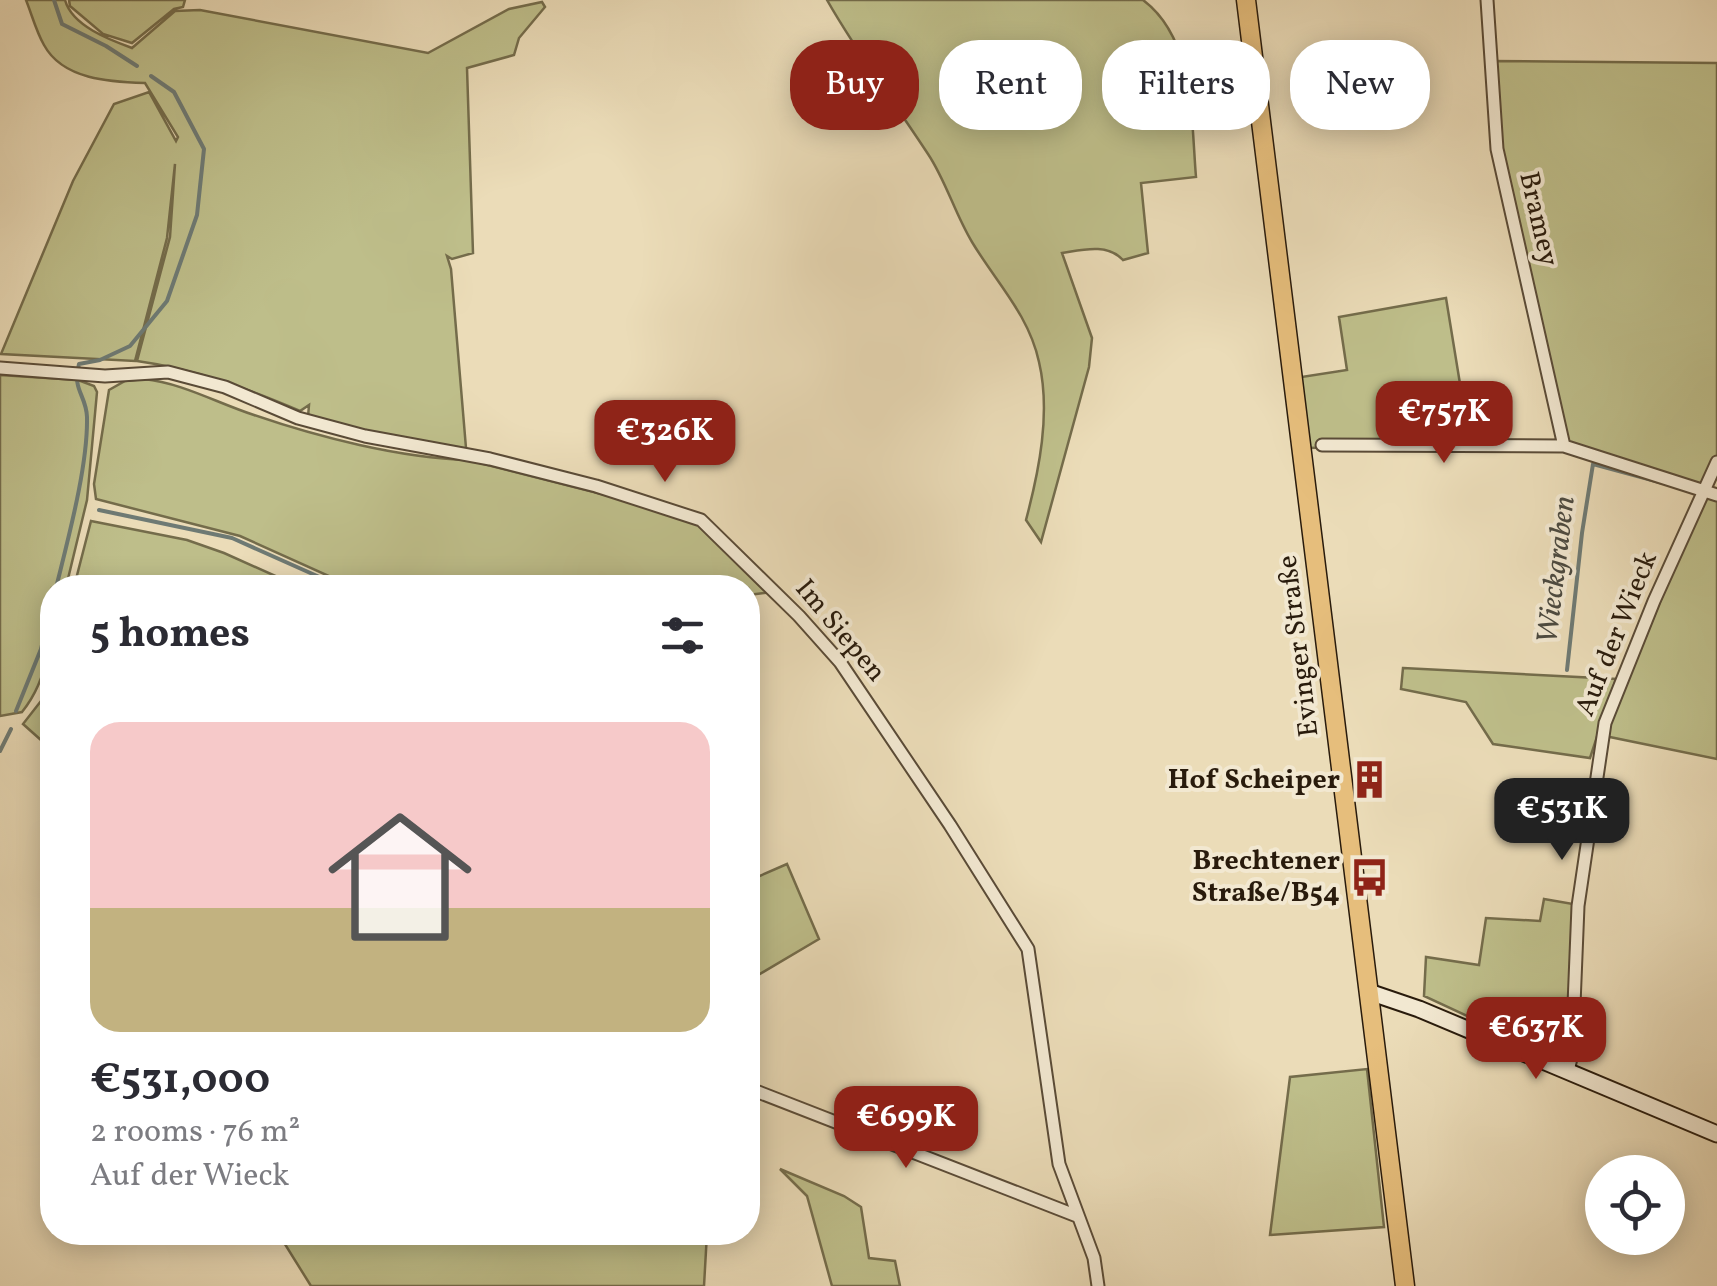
<!DOCTYPE html>
<meta charset="utf-8">
<style>
body{margin:0;font-family:Vollkorn,serif;background:#f2f2f3;color:#2b2b33;height:100vh;display:flex;flex-direction:column;font-size:38px;white-space:nowrap}
*{box-sizing:border-box;margin:0}
p{font-size:32px;color:#7c7c81}
.icon{flex:none;width:55px;height:55px;fill:none;stroke:currentColor;stroke-width:2;stroke-linecap:round;stroke-linejoin:round}
.map{position:relative;flex:1;overflow:hidden}
.drawer{position:absolute;left:40px;top:575px;width:720px;height:670px;display:flex;flex-direction:column;background:#fff;border-radius:40px;box-shadow:0 5px 25px #0003}
.drawer>*{flex:none}
.hud{position:absolute;left:790px;top:40px;width:775px;height:90px;display:flex;gap:20px}
.buttons{position:absolute;left:1585px;top:1155px;display:grid;gap:20px}
.buttons a{display:grid;place-items:center;width:100px;height:100px;border-radius:50%;background:#fff;box-shadow:0 5px 25px #0003;font-size:50px}
.price{position:absolute;translate:-50% -85px;padding:0 22px;border-radius:20px;background:#8f2418;color:#fff;font-size:32px;line-height:65px;filter:drop-shadow(0 2px 5px #0008)}
.price::after{content:'';position:absolute;left:50%;top:60px;width:30px;height:22px;margin-left:-15px;background:inherit;clip-path:polygon(0 0,100% 0,50% 100%)}
.price.current{background:#222;color:#fff}
ul{padding:0;list-style:none}
li{display:grid;align-content:center;gap:20px;height:530px;padding:0 50px}
li span{display:grid;place-items:center;height:310px;border-radius:30px;color:#555}
li>.icon{margin-inline-start:auto}
span .icon{width:180px;height:180px;fill:#fffc;stroke-width:1}
li b{font-size:42px}
h2{display:flex;justify-content:space-between;align-items:center;height:120px;padding:0 50px;font-size:42px}
.tag{padding:0 35px;border-radius:40px;background:#fff;box-shadow:0 5px 25px #0003;font-size:35px;line-height:90px}
.tag.current{background:#8f2418;color:#fff}
.map>svg:first-child{display:block}
</style>
<div class="map">
<svg width="1717" height="1286" viewBox="0 0 1717 1286">
<rect width="100%" height="100%" fill="#ebdcb8"/>
<filter id="stains"><feTurbulence type="fractalNoise" baseFrequency=".002" numOctaves="4"/><feColorMatrix values="0 0 0 0 .2 0 0 0 0 .09 0 0 0 0 .02 0 0 0 .5 -.17"/></filter>
<radialGradient id="worn" r=".72"><stop offset=".6" stop-color="#630" stop-opacity="0"/><stop offset="1" stop-color="#630" stop-opacity=".3"/></radialGradient>
<path fill="#bebe8a" stroke="#746c4b" stroke-width="2.5" d="M26,0H65C72,26 110,40 132,48L175,11L200,10L428,53L509,9L542,2L545,7L519,38L514,55L467,68L473,253L452,259L447,256L451,269L466,448L462,450L359,432L308,417L309,405L300,411C246,388 195,369 137,361L170,237L175,164L167,238L135,361L1,354L73,181L114,104L149,92L176,141L178,137L145,83C111,82 63,80 44,45C36,31 32,15 26,0Z
M69,0H185L183,7L174,9L132,43L103,34L70,6Z
M827,0H1143C1195,39 1191,119 1196,177L1141,183L1148,253L1123,260C1107,243 1082,250 1062,253L1092,338L1089,367L1041,542L1026,520C1039,471 1051,413 1039,362C1029,315 996,282 972,242C955,214 946,181 928,154C894,102 857,53 827,0Z
M1490,61L1717,63V462L1707,489L1717,495V759L1605,736L1706,490L1564,446L1497,149Z
M1446,298L1470,445L1305,448L1295,378L1347,370L1339,317Z
M0,375L78,380L94,386L97,392L87,500L66,587L52,588C52,632 51,676 22,712L0,716Z
M144,379C182,383 217,403 254,415C318,437 400,458 468,460L684,515L704,525L773,592L748,595V588L353,587L240,536L96,499L94,484L109,390L125,381Z
M91,521L187,540L224,553L300,587H74Z
M52,664V748L51,749L23,724L41,701Z
M1403,668L1616,679L1590,758L1493,744L1466,702L1401,689Z
M787,864L819,939L748,981V881Z
M1544,899L1573,904L1569,1042L1562,1057L1558,1058L1424,996L1426,957L1479,965L1486,918L1540,921Z
M1367,1069L1384,1227L1270,1235L1290,1077Z
M780,1169L844,1196L861,1207L869,1258L895,1261L900,1286H832L807,1196Z
M278,1233H707L704,1286H311Z"/>
<g fill="none" stroke-linecap="round" stroke-linejoin="round">
<path stroke="#6e7a74" stroke-width="4" d="M54,0L62,24L106,46L137,66
M99,510L232,538L344,588
M56,588C68,539 88,466 87,417C86,394 72,391 79,364L100,360L130,346L167,301L197,215L204,149L174,92L151,76
M1567,670L1582,533L1593,464L1663,483
M16,711L41,649L52,604
M0,751L11,729"/>
<defs>
<path id="street" d="M1487,0L1497,149L1564,446
M0,368L105,376L168,372L225,387L298,418L365,436L490,459L596,486L701,520L799,616L840,662L950,825L1028,949L1059,1164L1094,1258L1098,1286
M1322,445L1564,446L1717,495
M1568,1071L1572,1054L1578,906L1605,723L1654,601L1717,462
M748,1088L1077,1216"/>
<path id="secondary" d="M1369,992L1419,1009L1717,1134"/>
<path id="primary" d="M1246,0L1405,1286"/>
</defs>
<use href="#street" stroke="#5a4b37" stroke-width="15"/>
<use href="#secondary" stroke="#291b0c" stroke-width="19"/>
<use href="#primary" stroke="#291b0c" stroke-width="21"/>
<use href="#street" stroke="#f2e8d1" stroke-width="11"/>
<use href="#secondary" stroke="#f2e8d1" stroke-width="15"/>
<use href="#primary" stroke="#e6be7c" stroke-width="18"/>
</g>
<defs>
<symbol id="building-bare" viewBox="-9 -9 18 18"><path d="M-4-6H4V6H1V3H-1V6H-4ZM-2.5-4.3h1.7v1.8h-1.7ZM.8-4.3h1.7v1.8H.8ZM-2.5-1h1.7V.8h-1.7ZM.8-1h1.7V.8H.8Z" fill="#8f2418" stroke="#f2e8d1" stroke-width="2.5" paint-order="stroke"/></symbol>
<symbol id="bus-bare" viewBox="-9 -9 18 18"><path d="M-5-6H5V4H4V6H2V4H-2V6H-4V4H-5ZM-3.5-4V0h7V-4ZM-3.5 1.2v1.5H-2V1.2ZM2 1.2v1.5H3.5V1.2Z" fill="#8f2418" stroke="#f2e8d1" stroke-width="2.5" paint-order="stroke"/></symbol>
</defs>
<g fill-rule="evenodd">
<use href="#building-bare" x="1342" y="752" width="55" height="55"/>
<use href="#bus-bare" x="1342" y="850" width="55" height="55"/>
</g>
<g text-anchor="middle" dominant-baseline="central" stroke-width="8" stroke-linejoin="round" paint-order="stroke">
<g font-size="28" fill="#291b0c" stroke="#f2e8d1">
<text transform="translate(1538 219) rotate(77)">Bramey</text>
<text transform="translate(840 631) rotate(50)">Im Siepen</text>
<text transform="translate(1617 634) rotate(-68)">Auf der Wieck</text>
<text transform="translate(1299 646) rotate(-97)">Evinger Straße</text>
</g>
<g font-size="28" font-weight="bold" fill="#291b0c" stroke="#f2e8d1" text-anchor="end">
<text x="1340" y="780">Hof Scheiper</text>
<text x="1340" y="861">Brechtener<tspan x="1340" dy="32">Straße/B54</tspan></text>
</g>
<g font-size="30" font-style="italic" fill="#4c4a40" stroke="#f2e8d1">
<text transform="translate(1557 570) rotate(-83)">Wieckgraben</text>
</g>
</g>
<rect width="100%" height="100%" filter="url(#stains)"/>
<rect width="100%" height="100%" fill="url(#worn)"/>
</svg>
<div class="buttons">
<a><svg class="icon" aria-label="locate" viewBox="0 0 24 24"><circle cx="12" cy="12" r="6"/><path d="M12 2v4M12 18v4M2 12h4M18 12h4"/></svg></a>
</div>
<b class="price" style="left:1444px;top:466px">€757K</b>
<b class="price" style="left:665px;top:485px">€326K</b>
<b class="price current" style="left:1562px;top:863px">€531K</b>
<b class="price" style="left:1536px;top:1082px">€637K</b>
<b class="price" style="left:906px;top:1171px">€699K</b>
<div class="hud">
<a class="tag current">Buy</a>
<a class="tag">Rent</a>
<a class="tag">Filters</a>
<a class="tag">New</a>
</div>
<section class="drawer">
<h2>5 homes<svg class="icon" aria-label="filters" viewBox="0 0 24 24"><path d="M4 7h16M4 17h16"/><circle cx="9" cy="7" r="2"/><circle cx="15" cy="17" r="2"/></svg></h2>
<ul>
<li><span style="background:linear-gradient(#f6c9c9 60%,#c2b280 0)"><svg class="icon" aria-label="home" viewBox="0 0 24 24"><path d="M3 11l9-7 9 7M6 9v11h12V9"/></svg></span><div><b>€531,000</b><p>2 rooms · 76 m²</p><p>Auf der Wieck</p></div></li>
</ul>
</section>
</div>
